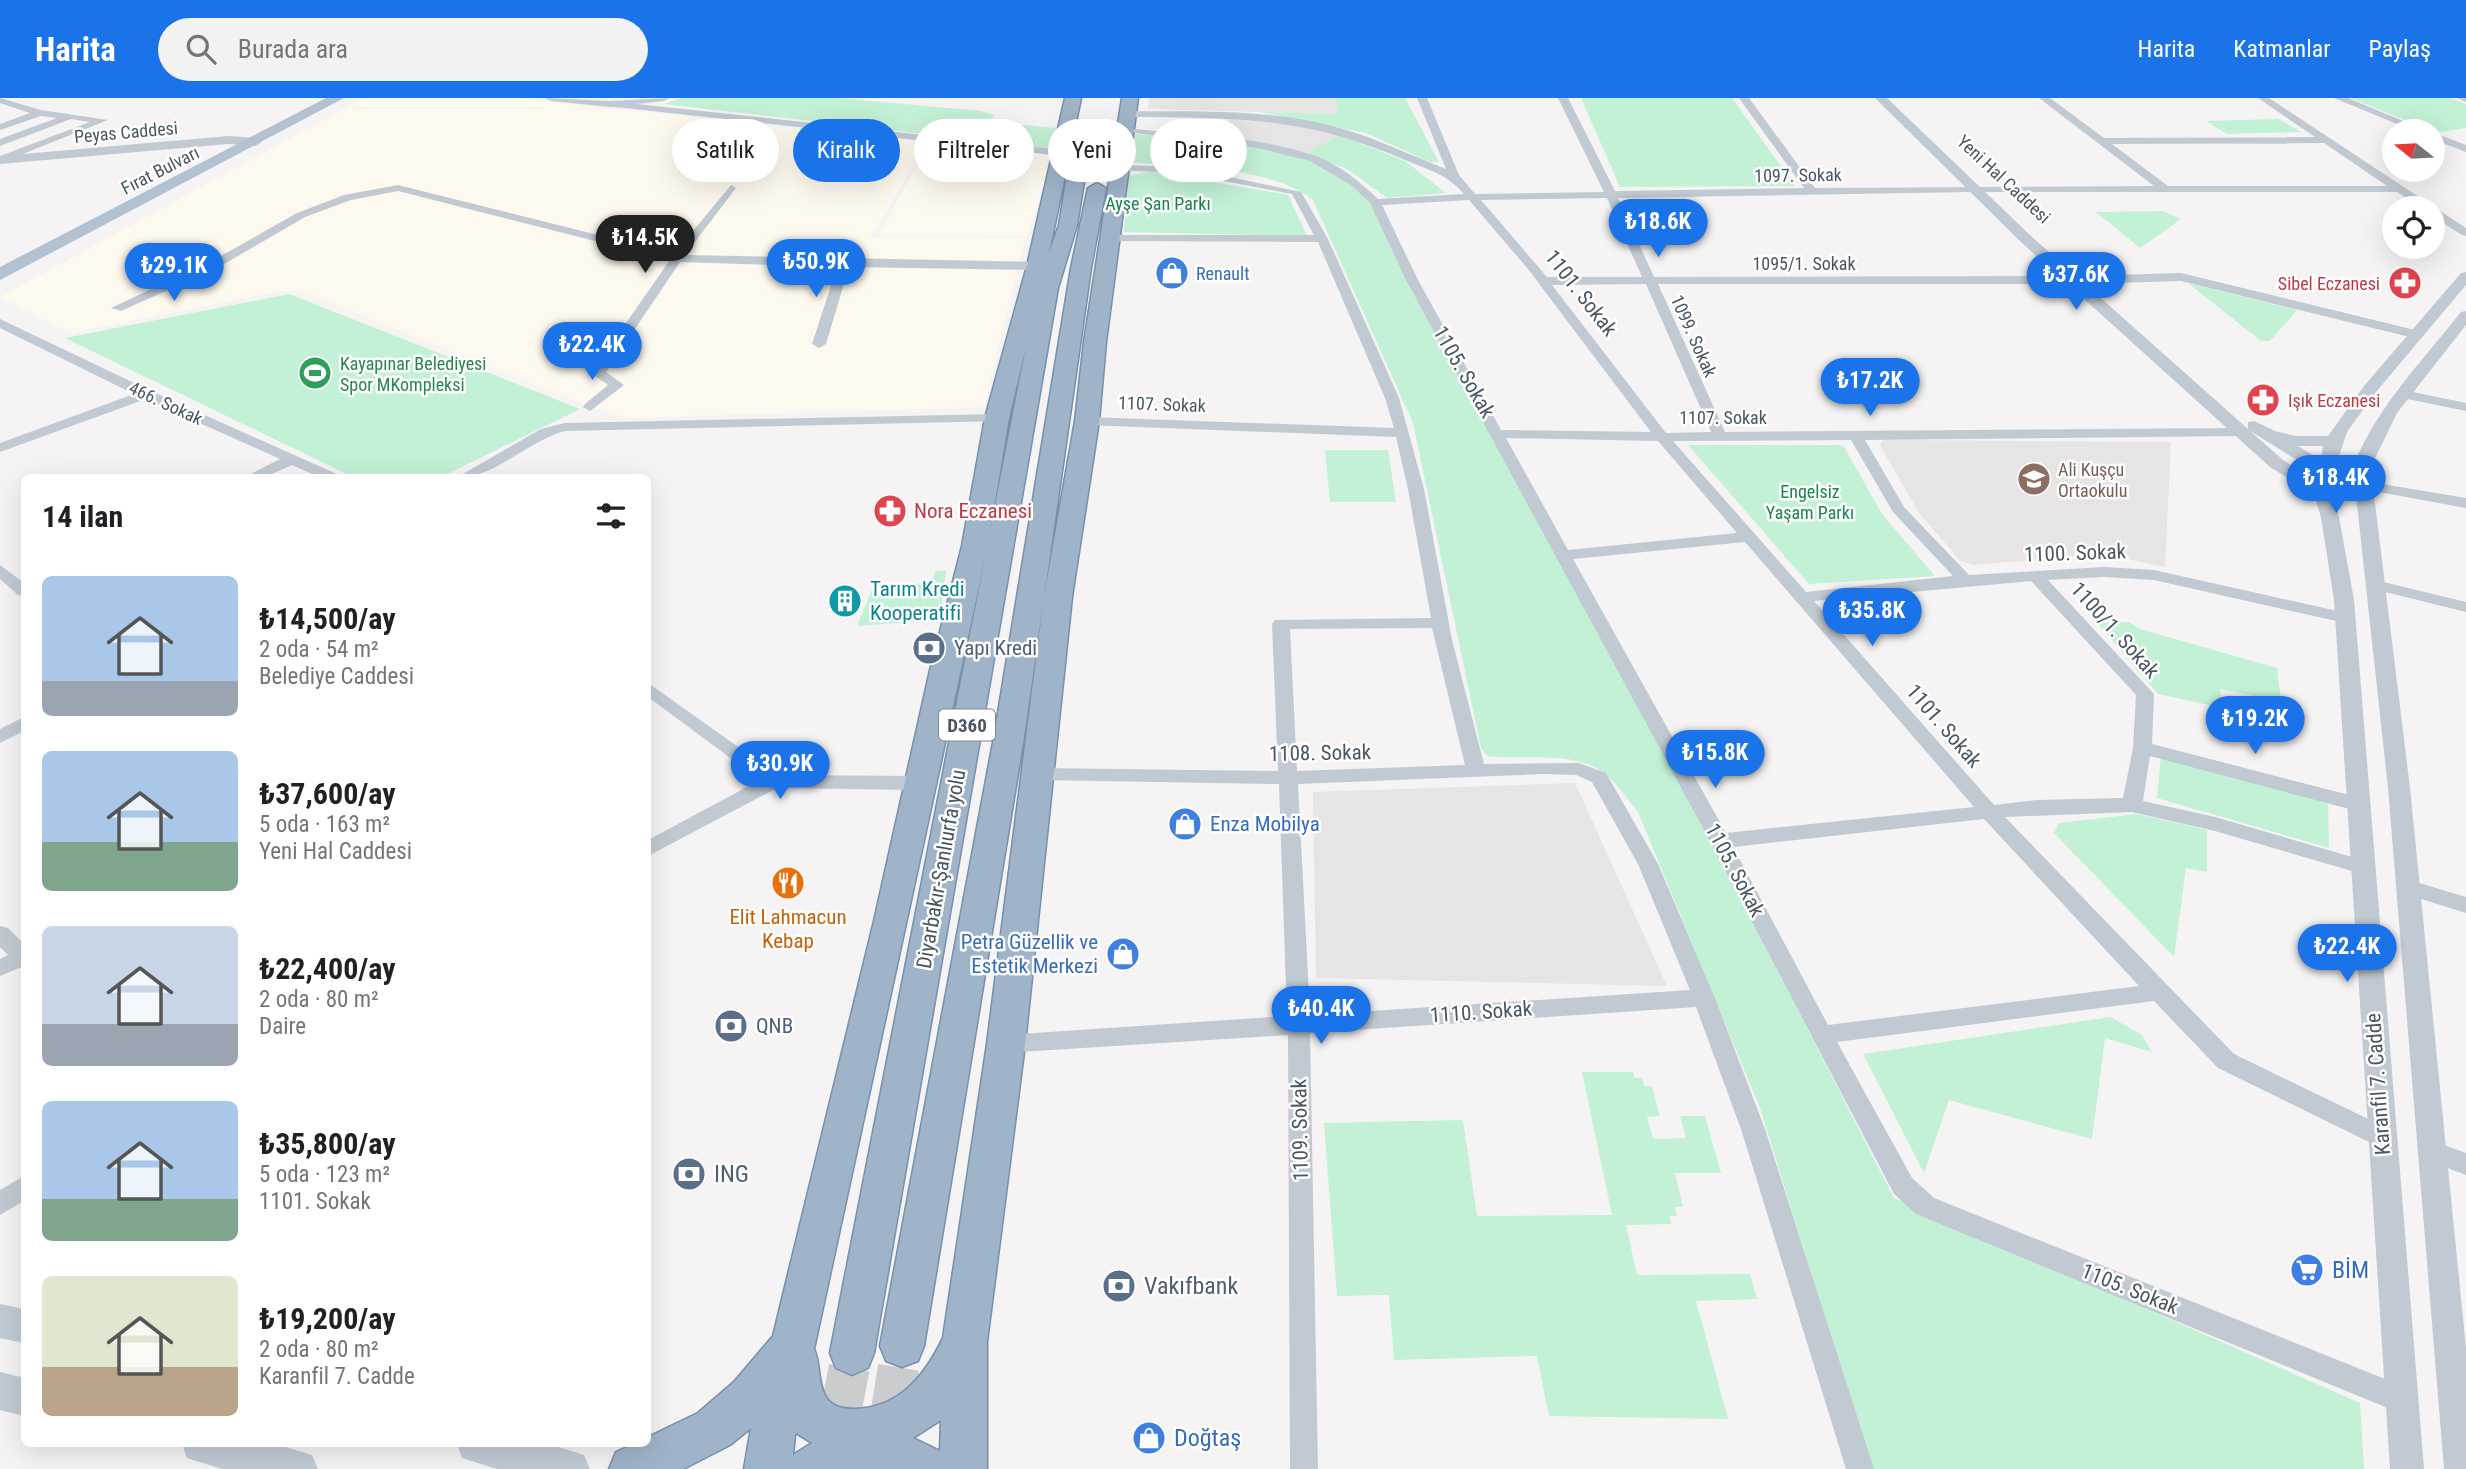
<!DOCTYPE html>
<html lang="tr">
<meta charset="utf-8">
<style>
body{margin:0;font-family:"Roboto Condensed",sans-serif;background:#f2f2f2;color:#202124;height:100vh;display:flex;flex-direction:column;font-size:26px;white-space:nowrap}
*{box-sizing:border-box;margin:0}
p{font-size:23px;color:#757577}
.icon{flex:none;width:38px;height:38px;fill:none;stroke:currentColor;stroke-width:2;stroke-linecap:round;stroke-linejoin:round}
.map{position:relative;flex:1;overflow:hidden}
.details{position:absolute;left:21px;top:376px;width:630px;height:973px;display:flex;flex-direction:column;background:#fff;border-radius:10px;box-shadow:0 7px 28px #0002}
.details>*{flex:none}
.hud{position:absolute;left:672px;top:21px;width:665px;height:63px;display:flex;gap:14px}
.needle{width:46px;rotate:288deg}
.fabs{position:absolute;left:2382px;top:21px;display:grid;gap:14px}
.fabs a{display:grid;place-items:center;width:63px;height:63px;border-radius:50%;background:#fff;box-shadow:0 7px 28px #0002;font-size:35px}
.price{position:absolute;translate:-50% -60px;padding:0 16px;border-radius:24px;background:#1a73e8;color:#fff;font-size:23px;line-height:46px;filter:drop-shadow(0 2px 4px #0008)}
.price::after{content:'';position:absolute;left:50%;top:42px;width:21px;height:16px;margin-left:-10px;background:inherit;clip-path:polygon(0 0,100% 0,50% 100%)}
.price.selected{background:#222;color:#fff}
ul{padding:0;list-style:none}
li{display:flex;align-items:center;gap:21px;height:175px;padding:0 21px}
li span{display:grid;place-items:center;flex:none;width:196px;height:140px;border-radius:10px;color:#555}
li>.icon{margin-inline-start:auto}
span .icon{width:84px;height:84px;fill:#fffc;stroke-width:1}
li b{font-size:30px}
h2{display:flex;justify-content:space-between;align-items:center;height:84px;padding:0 21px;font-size:30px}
.pill{padding:0 24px;border-radius:32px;background:#fff;box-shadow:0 7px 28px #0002;font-size:24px;line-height:63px}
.pill.selected{background:#1a73e8;color:#fff}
header{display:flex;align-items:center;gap:42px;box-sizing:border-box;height:98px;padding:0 35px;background:#1a73e8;color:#fff}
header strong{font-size:33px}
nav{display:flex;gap:38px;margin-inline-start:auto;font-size:24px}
.search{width:490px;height:63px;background:#f2f2f2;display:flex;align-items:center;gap:18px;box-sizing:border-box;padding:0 24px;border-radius:38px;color:#757577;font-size:26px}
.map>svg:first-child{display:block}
</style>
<header>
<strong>Harita</strong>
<div class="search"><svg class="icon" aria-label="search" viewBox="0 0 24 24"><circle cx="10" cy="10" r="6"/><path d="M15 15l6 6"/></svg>Burada ara</div>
<nav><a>Harita</a><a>Katmanlar</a><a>Paylaş</a></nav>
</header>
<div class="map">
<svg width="2466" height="1371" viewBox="0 0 2466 1371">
<rect width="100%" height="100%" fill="#f5f3f3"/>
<path fill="#fdf9ef" d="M364,0H516L926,44L872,139L1025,140L984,309L630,320L590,309L299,192L270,195L71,235L0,199Z
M930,44L1054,56L1027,138L879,136Z"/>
<path fill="#e6e4e5" d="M1149,0H1337V16L1148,11Z
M1229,21L1290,26L1340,37L1307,55L1219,38Z
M1883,342L2171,344L2165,469L2103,456L1972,467L1960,462L1919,415L1880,347Z
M1575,685L1667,888L1316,880L1313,694Z"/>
<path fill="#c3f1d5" d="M682,0H840L981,13L994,17L988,24L1057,30L1052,51L664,6Z
M1337,0H1405L1439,64H1430L1366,35L1261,14L1337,16Z
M1581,0H1732L1795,88L1620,89Z
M2351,0H2450L2466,6V30L2436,35Z
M2279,21L2301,34L2227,36L2206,23Z
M1136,36C1208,42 1322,43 1370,106C1387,129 1397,162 1409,188L1672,666L1894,1100L2360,1305L2364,1371H1872L1760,1010L1638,714C1629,703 1620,690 1610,680C1577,649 1527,664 1487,658L1481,650L1413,325L1313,102C1268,67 1187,70 1132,64Z
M1340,37L1405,63L1446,95L1387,100L1349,72L1307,55Z
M1150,73L1288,97L1307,138L1124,134L1129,78Z
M2163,113L2181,121L2140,150L2096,114Z
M2188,185L2297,212L2270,243H2261Z
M289,196L580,311L439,380H355L65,240Z
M1688,347H1843L1882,416L1935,478L1809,486Z
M1325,352H1388L1396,404H1330Z
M946,472L940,522L857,528L874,487L930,485L936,473Z
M2129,524L2140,531L2277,570L2281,603L2220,591L2223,610L2158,596L2097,525Z
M2161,658L2328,705L2329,750L2157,700Z
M2137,716L2207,732V774L2186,770L2174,859L2054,735L2059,725Z
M2110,919L2142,937L2152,954L2105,940L2092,1041L1949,1002L1924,1075L1863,956Z
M1582,974H1633L1635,980H1642L1644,988H1652L1660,1018L1647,1019L1653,1041L1686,1040L1680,1018H1705L1721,1075H1675L1683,1109H1675L1677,1118H1669L1671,1126L1626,1127L1637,1177L1750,1176L1757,1201L1696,1203L1728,1321L1549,1318L1537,1258L1394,1262L1389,1197L1337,1198L1324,1025L1463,1022L1477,1118L1612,1117Z"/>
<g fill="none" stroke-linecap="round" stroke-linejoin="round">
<path stroke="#caccce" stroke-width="41" stroke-dasharray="41 21" stroke-linecap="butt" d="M830,1371L852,1255
M882,1371L902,1248"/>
<defs>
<path id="trunk" d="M1065,0H1081L1049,155L1059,127L1066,84L1075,79L1084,84L1077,127L1058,190L874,1255L868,1270L852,1277L836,1270L830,1255L985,460L814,1251C821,1265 817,1285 826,1299C832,1309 843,1311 854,1311C900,1310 925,1277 943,1240L987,946L1044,499L1075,323L1084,244L1122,0H1138L1106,244L1099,323L1072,499L1025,946L987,1244V1371H744L751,1330L730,1347L683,1371H609L616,1354L634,1346H648V1339L698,1315L734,1284L773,1238L874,823L930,572L962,448L985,320L1027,168ZM1026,249L990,433L1009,320ZM941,1322L940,1353L913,1340ZM796,1335L812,1345L793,1357L795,1337Z
M1097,85L1106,90L1091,170L1024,639L924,1248L918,1263L902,1269L886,1263L880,1248L994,639L1071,170L1088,90Z"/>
</defs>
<use href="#trunk" stroke="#7690ad" stroke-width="3"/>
<path fill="#c1cad2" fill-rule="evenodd" d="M0,0L41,12L108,22L0,65V58L90,24L71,21L0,48V41L57,20L41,18L0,32V26L30,15L0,5Z
M1417,0H1427L1459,77L1475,96L1604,94L1558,0H1568L1615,93L1804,90L1739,0H1749L1815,90L2154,88L2039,0H2050L2104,40L2315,39L2258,0H2269L2466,130V138L2462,137L2432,118V110H2421L2397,94H1969L1618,100L1654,179L2067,178L2073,182L2067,186H1658L1725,334L2241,330L2248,334L2241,338L1865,342L1904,409L1969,477L2104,469L2154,472L2351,516L2353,520L2351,524L2345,525L2154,482L2104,479L2048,482L2154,596L2152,646L2357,699L2367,706L2357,713L2150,658L2143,703L2215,719L2369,764L2372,769L2369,774L2362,776L2215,733L2132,714L2005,719L2234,956L2391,1032L2394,1039L2391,1046L2382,1049L2373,1046L2218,970L2154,903L1837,944L1912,1080L1934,1100L2410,1291L2414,1301L2410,1311L2400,1315L1916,1116L1894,1096L1710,743L1406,182L1370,105L1351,87L1310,63L1258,50L1119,33L1124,30C1187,37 1255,37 1316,58C1339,66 1360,84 1378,101L1464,96C1447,76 1429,72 1405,62C1304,18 1236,20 1129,19L1124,16L1129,13C1191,14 1254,11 1315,24C1361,33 1403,54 1446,71ZM2324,45L2387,88H2168L2112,46ZM1607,100L1642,179H1547L1481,102ZM1469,102L1528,171L1651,334L1501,332L1418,182L1382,107ZM1646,186L1711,334L1666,335L1552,187ZM1506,340L1658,343L1737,435L1568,452ZM1851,342L1893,414L1953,478L1806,494L1673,343ZM1745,444L1974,709L1726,735L1573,461ZM2031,483L2136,597L2133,650L2123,700L2037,702L1994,707L1814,503ZM1984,721L2139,888L1828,927L1733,749Z
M2334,0H2348L2427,33H2414Z
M609,3L1062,52L1067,55L1062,58L606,8Z
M2432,34L2466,47V54L2432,41Z
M1119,67L1182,69L1301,94L1328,141L1399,300L1424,391L1452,542L1484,666L1579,665L1606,675L1658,766L1715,900L1765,1031L1874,1371H1846L1741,1031L1696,909L1310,935L1318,1371H1290L1288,937L1006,955L998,953L995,946L998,939L1006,937L1287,918L1279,686L1039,682L1029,676L1039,670L1278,673L1272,526L1275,522L1431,520L1408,391L1396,339L1087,327L1080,323L1087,319L1394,330L1385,300L1318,144L1112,143L1106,140L1112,137H1314L1292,96L1182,75L1115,72V68ZM1432,530L1465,667L1297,673L1290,531ZM1544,676L1576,677L1592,684L1638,766L1690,892L1310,917L1298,686Z
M398,87L674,156L731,87L736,90L685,157L1037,164L1043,168L1037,172L849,169L826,246L819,250L812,246L837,169L680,164L606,274L624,287L590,313L583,309L585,306L608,287L591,275L670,162L398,93L351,102L305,119L219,169L121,213L111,210L194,171L162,174L133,162V156H141L164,166L212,163L297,115L344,97Z
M2181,175L2423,234L2424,237L2418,241L2181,183L2084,186L2078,182L2084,178Z
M0,221L151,293L339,377L341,380H321L292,367L263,380H243L280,361L146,301L0,354V345L134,296L0,230Z
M2403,292L2466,305V313L2398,299V293Z
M997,316L1002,317V323L565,333C527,343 496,380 456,380L541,331L565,325Z
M0,467L24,485V498L18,497L0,481Z
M2375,482L2466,504V514L2369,490L2367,487L2369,484Z
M648,585L778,677L918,678L928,685L918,692L777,690L648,758V742L760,682L648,599Z
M24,619V633L0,645V631Z
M2406,781L2466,799V815L2399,794L2396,789L2399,784Z
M0,828L8,830L24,846V868L0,878V861L8,857L0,849Z
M2430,1042L2466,1055V1077L2421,1060L2418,1053L2421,1046Z
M24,1078V1103L0,1117V1092Z"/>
<path fill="#c1cad2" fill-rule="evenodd" d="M545,0L609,3L670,0L664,3L609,9L551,3Z
M1875,0H1887L2031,138L2248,331V324L2254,323L2275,333L2295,338H2328L2364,288L2461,175L2466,174V187L2376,294L2347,334L2334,373H2314L2249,332L2282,361L2316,384L2313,388H2301L2270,369L2021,144ZM2298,348H2323L2321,362Z
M2457,0H2466V4Z
M228,38L256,40L262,44L256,48L228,46L0,66V58Z
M2466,213V227L2397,315L2364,383L2466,400V410L2362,391L2359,387L2362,383H2352L2349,379C2372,314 2419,267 2461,214Z
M2322,388L2331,393L2339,419L2354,502L2424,1371H2390L2334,502L2321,419L2313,393Z
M2365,392L2374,397L2410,690L2466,1250V1371H2444L2388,690L2356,397Z"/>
<path fill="#c1cbd6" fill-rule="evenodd" d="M0,1206L24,1211V1245L0,1240Z
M0,1274L24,1280V1318L0,1312Z
M182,1346H276L312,1357L318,1371H222L187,1360Z
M457,1346H549L584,1357L590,1371H497L462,1360Z"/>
<path fill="#b3c2d1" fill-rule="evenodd" d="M326,0H344L0,182V169Z"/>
<use href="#trunk" fill="#9fb4c9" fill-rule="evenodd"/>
</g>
<defs>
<symbol id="shop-disc" viewBox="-11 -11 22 22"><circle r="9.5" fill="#3f7fe0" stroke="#fff"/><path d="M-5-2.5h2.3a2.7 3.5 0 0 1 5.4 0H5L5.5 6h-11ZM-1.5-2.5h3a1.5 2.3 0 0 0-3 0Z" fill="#fff"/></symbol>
<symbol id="pharmacy-disc" viewBox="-11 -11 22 22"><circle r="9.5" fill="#e0444e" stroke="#fff"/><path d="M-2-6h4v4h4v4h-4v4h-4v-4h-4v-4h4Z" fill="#fff"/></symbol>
<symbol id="stadium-disc" viewBox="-11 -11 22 22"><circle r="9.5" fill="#2e9e5b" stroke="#fff"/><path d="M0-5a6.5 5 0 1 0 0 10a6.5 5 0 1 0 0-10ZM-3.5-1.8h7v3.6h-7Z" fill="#fff"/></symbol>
<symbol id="school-disc" viewBox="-11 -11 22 22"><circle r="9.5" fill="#8d6e63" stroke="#fff"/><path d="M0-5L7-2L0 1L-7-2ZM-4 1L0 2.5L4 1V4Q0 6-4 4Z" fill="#fff"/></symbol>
<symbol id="building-disc" viewBox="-11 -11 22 22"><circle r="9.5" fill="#0f9aa8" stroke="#fff"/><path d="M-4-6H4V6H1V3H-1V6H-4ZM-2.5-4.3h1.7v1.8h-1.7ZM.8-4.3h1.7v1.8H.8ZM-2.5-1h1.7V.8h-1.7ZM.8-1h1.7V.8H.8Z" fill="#fff"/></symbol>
<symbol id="bank-disc" viewBox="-11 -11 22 22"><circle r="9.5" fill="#5c6f8a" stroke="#fff"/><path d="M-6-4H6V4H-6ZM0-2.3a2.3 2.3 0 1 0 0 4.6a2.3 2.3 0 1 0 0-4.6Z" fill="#fff"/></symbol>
<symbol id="restaurant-disc" viewBox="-11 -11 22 22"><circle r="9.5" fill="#e8710a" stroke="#fff"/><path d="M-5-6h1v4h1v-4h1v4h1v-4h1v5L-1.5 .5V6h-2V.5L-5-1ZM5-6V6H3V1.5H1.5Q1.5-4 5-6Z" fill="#fff"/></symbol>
<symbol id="supermarket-disc" viewBox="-11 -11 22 22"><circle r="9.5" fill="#3f7fe0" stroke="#fff"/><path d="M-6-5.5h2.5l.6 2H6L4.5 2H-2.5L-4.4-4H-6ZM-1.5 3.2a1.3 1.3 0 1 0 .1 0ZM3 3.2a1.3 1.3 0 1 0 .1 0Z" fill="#fff"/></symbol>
</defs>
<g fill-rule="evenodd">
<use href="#shop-disc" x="1153" y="156" width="38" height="38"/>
<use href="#pharmacy-disc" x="2386" y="166" width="38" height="38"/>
<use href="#stadium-disc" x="296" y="256" width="38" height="38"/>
<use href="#pharmacy-disc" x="2244" y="283" width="38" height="38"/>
<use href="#school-disc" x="2015" y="362" width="38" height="38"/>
<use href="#pharmacy-disc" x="871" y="394" width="38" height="38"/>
<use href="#building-disc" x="826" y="484" width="38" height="38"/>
<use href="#bank-disc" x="910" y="531" width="38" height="38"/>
<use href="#shop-disc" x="1166" y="707" width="38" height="38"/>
<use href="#restaurant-disc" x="769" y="766" width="38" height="38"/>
<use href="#shop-disc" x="1104" y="837" width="38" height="38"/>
<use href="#bank-disc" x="712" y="909" width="38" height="38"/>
<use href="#bank-disc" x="670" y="1057" width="38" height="38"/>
<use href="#supermarket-disc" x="2288" y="1153" width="38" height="38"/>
<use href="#bank-disc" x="1100" y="1169" width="38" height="38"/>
<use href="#shop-disc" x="1130" y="1321" width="38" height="38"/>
</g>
<g text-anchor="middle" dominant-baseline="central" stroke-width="5" stroke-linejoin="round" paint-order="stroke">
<g font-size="18" fill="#4a5661" stroke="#fff">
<text transform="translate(126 34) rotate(-5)">Peyas Caddesi</text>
<text transform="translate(160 72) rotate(-27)">Fırat Bulvarı</text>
<text transform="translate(1798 77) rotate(-1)">1097. Sokak</text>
<text transform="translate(2004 81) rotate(43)">Yeni Hal Caddesi</text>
<text x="1804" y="165">1095/1. Sokak</text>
<text transform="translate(1694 238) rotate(66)">1099. Sokak</text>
<text transform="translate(166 305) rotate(25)">466. Sokak</text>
<text transform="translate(1162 306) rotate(2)">1107. Sokak</text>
<text x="1723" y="319">1107. Sokak</text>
</g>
<g font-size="18" fill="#17864f" stroke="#fff">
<text x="1158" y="105">Ayşe Şan Parkı</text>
<text x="1810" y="393">Engelsiz<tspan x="1810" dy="21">Yaşam Parkı</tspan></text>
</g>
<g font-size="18" fill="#366cbe" stroke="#fff" text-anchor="start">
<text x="1196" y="175">Renault</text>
</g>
<g font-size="18" fill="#be3a42" stroke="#fff" text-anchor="end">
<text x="2380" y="185">Sibel Eczanesi</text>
<text x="2288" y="302" text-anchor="start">Işık Eczanesi</text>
</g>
<g font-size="18" fill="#27864d" stroke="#fff" text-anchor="start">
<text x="340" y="265">Kayapınar Belediyesi<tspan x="340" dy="21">Spor MKompleksi</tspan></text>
</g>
<g font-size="18" fill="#785e54" stroke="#fff" text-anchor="start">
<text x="2058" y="371">Ali Kuşçu<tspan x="2058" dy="21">Ortaokulu</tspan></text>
</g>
<rect fill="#fff" stroke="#808990" stroke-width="2" x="939" y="611.5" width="56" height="31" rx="5"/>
<g font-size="19" font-weight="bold" fill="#4a5661">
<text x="967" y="627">D360</text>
</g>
<g font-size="21" fill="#4a5661" stroke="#fff">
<text transform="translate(1581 195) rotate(52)">1101. Sokak</text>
<text transform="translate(1464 274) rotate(60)">1105. Sokak</text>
<text transform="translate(2075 455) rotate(-2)">1100. Sokak</text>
<text transform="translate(2115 532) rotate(48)">1100/1. Sokak</text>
<text transform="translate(1944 628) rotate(49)">1101. Sokak</text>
<text transform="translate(1320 655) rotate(-1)">1108. Sokak</text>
<text transform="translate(941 771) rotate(-80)">Diyarbakır-Şanlıurfa yolu</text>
<text transform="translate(1735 772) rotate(62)">1105. Sokak</text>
<text transform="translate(1481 914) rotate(-4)">1110. Sokak</text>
<text transform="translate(2378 986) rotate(-94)">Karanfil 7. Cadde</text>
<text transform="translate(1300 1032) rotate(-91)">1109. Sokak</text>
<text transform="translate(2130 1191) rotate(22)">1105. Sokak</text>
</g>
<g font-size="21" fill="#be3a42" stroke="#fff" text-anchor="start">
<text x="914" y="413">Nora Eczanesi</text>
</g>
<g font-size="21" fill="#0d838f" stroke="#fff" text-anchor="start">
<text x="870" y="491">Tarım Kredi<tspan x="870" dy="24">Kooperatifi</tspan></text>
</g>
<g font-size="21" fill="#4e5e75" stroke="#fff" text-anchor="start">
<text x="954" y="550">Yapı Kredi</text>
<text x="756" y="928">QNB</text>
</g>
<g font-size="21" fill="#366cbe" stroke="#fff" text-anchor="start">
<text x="1210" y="726">Enza Mobilya</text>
<text x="1098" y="844" text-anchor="end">Petra Güzellik ve<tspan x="1098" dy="24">Estetik Merkezi</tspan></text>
</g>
<g font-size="21" fill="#c56008" stroke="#fff">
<text x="788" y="819">Elit Lahmacun<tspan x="788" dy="24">Kebap</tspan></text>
</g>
<g font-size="24" fill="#4e5e75" stroke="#fff" text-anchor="start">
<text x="714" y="1076">ING</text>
<text x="1144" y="1188">Vakıfbank</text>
</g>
<g font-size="24" fill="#366cbe" stroke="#fff" text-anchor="start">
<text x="2332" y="1172">BİM</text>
<text x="1174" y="1340">Doğtaş</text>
</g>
</g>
</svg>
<div class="fabs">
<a><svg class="needle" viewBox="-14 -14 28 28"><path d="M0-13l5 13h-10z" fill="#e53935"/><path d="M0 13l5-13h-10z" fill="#757577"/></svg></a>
<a><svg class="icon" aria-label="locate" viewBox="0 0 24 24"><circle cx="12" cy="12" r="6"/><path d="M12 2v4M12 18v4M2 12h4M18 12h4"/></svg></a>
</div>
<b class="price" style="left:1658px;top:161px">₺18.6K</b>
<b class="price selected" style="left:645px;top:177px">₺14.5K</b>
<b class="price" style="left:816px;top:201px">₺50.9K</b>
<b class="price" style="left:174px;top:205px">₺29.1K</b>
<b class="price" style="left:2076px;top:214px">₺37.6K</b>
<b class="price" style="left:592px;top:284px">₺22.4K</b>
<b class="price" style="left:1870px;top:320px">₺17.2K</b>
<b class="price" style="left:2336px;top:417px">₺18.4K</b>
<b class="price" style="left:1872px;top:550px">₺35.8K</b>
<b class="price" style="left:2255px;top:658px">₺19.2K</b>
<b class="price" style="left:1715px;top:692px">₺15.8K</b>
<b class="price" style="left:780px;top:703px">₺30.9K</b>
<b class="price" style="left:2347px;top:886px">₺22.4K</b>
<b class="price" style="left:1321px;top:948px">₺40.4K</b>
<div class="hud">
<a class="pill">Satılık</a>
<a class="pill selected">Kiralık</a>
<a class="pill">Filtreler</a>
<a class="pill">Yeni</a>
<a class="pill">Daire</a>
</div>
<section class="details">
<h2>14 ilan<svg class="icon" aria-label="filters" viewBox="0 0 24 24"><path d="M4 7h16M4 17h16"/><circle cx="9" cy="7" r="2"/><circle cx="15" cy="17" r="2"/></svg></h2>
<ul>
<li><span style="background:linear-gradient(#a9c7e8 75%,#9aa5b1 0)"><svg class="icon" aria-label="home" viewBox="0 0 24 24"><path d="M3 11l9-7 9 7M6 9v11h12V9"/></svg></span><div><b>₺14,500/ay</b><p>2 oda · 54 m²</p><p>Belediye Caddesi</p></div></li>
<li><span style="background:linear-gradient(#a9c7e8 65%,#7fa58c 0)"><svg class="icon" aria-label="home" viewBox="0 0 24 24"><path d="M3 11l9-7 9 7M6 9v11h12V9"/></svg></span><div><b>₺37,600/ay</b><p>5 oda · 163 m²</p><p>Yeni Hal Caddesi</p></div></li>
<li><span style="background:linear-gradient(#c9d6e8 70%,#9aa5b1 0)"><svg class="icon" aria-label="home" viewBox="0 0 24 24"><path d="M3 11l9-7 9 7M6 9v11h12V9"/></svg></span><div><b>₺22,400/ay</b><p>2 oda · 80 m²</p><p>Daire</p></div></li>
<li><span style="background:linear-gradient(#a9c7e8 70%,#7fa58c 0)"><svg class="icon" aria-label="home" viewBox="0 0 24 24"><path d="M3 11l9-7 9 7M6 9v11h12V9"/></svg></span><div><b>₺35,800/ay</b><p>5 oda · 123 m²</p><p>1101. Sokak</p></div></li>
<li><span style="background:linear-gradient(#dfe7d0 65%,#b9a48a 0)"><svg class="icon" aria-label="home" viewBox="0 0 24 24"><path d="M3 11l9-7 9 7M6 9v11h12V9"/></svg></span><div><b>₺19,200/ay</b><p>2 oda · 80 m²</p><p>Karanfil 7. Cadde</p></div></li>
</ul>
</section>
</div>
